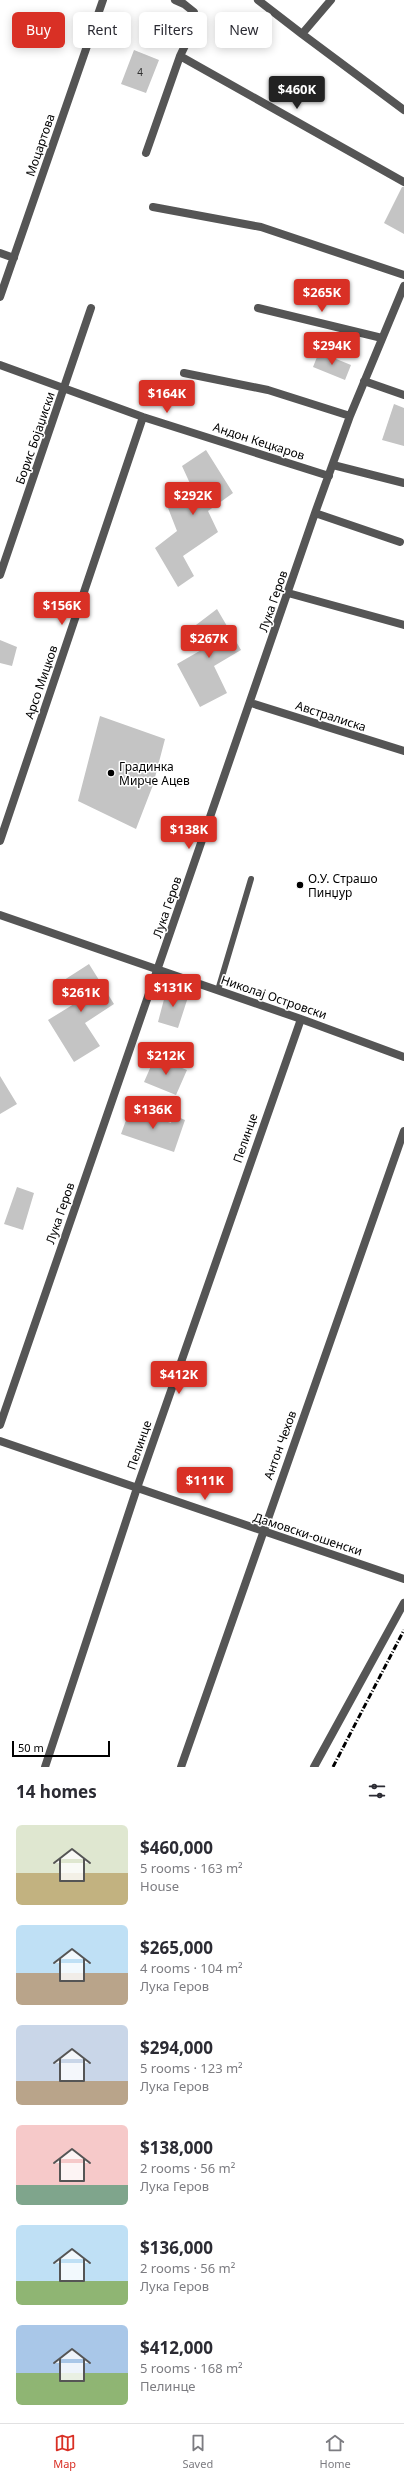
<!DOCTYPE html>
<meta charset="utf-8">
<style>
body{margin:0;font-family:"Noto Sans",sans-serif;background:#f7f7f7;color:#2b2b33;height:100vh;display:flex;flex-direction:column;font-size:15px;white-space:nowrap}
*{box-sizing:border-box;margin:0}
p{font-size:13px;color:#7c7c81}
.icon{flex:none;width:22px;height:22px;fill:none;stroke:currentColor;stroke-width:2;stroke-linecap:round;stroke-linejoin:round}
.map{position:relative;height:1767px;overflow:hidden}
.panel{display:flex;flex-direction:column;background:#fff;flex:1}
.panel>*{flex:none}
.guide{position:absolute;left:12px;top:12px;width:380px;height:36px;display:flex;gap:8px}
.scale{position:absolute;left:12px;bottom:10px;width:98px;box-sizing:border-box;padding-left:4px;border:2px solid #000;border-top:0;font-size:11px;line-height:14px;white-space:nowrap;color:#000;-webkit-text-stroke:3px #fff;paint-order:stroke}
.price{position:absolute;translate:-50% -34px;padding:0 9px;border-radius:4px;background:#d93025;color:#fff;font-size:13px;line-height:26px;filter:drop-shadow(0 1px 2px #0008)}
.price::after{content:'';position:absolute;left:50%;top:24px;width:12px;height:9px;margin-left:-6px;background:inherit;clip-path:polygon(0 0,100% 0,50% 100%)}
.price.on{background:#222;color:#fff}
ul{padding:0;list-style:none}
li{display:flex;align-items:center;gap:12px;height:100px;padding:0 16px}
li span{display:grid;place-items:center;flex:none;width:112px;height:80px;border-radius:6px;color:#555}
li>.icon{margin-inline-start:auto}
span .icon{width:48px;height:48px;fill:#fffc;stroke-width:1}
li b{font-size:17px}
h2{display:flex;justify-content:space-between;align-items:center;height:48px;padding:0 16px;font-size:17px}
.tag{padding:0 14px;border-radius:6px;background:#fff;box-shadow:0 2px 10px #0003;font-size:14px;line-height:36px}
.tag.on{background:#d93025;color:#fff}
.tabs{display:flex;justify-content:space-around;align-items:center;height:56px;border-top:1px solid #e1e1e2;background:#fff;font-size:11px;color:#7c7c81}
.tabs a{display:grid;justify-items:center;gap:2px}
.tabs .on{color:#d93025}
.map>svg:first-child{display:block}
</style>
<div class="map">
<svg width="404" height="1767" viewBox="0 0 404 1767">
<rect width="100%" height="100%" fill="#fff"/>
<path fill="#c4c4c4" d="M134,50L159,60L146,93L121,84Z
M402,187H404V234L384,223Z
M319,352L351,365L345,380L313,367Z
M394,404L404,408V446L382,440Z
M206,450L233,493L208,511L218,532L183,556L194,576L178,587L155,548L177,531L168,508L193,490L182,466Z
M217,609L241,650L214,666L227,693L200,707L177,664L203,649L192,628Z
M0,640L17,647L12,666L0,663Z
M100,716L165,739L153,785L136,829L78,801Z
M89,964L114,1004L85,1023L100,1046L74,1062L48,1020L74,1004L61,982Z
M167,988L189,994L178,1028L158,1022Z
M155,1057L187,1070L176,1095L144,1082Z
M0,1076L17,1104L0,1114Z
M130,1109L171,1123L173,1115L185,1120L174,1152L121,1134Z
M17,1187L34,1193L23,1230L4,1224Z"/>
<g fill="none" stroke-linecap="round" stroke-linejoin="round">
<path stroke="#555" stroke-width="6" d="M218,990L251,879"/>
<path stroke="#555" stroke-width="8" d="M258,0L302,34L331,0
M302,34L404,110
M180,56L404,182
M146,153L180,56L195,25L194,12L184,4L175,0
M153,207L261,227L404,275
M0,253L14,258
M0,297L103,0
M258,308L382,338
M0,365L143,417L329,476
M184,373L268,390L350,416
M364,381L404,395
M333,465L404,483
M315,513L400,542
M0,575L91,308
M288,593L404,625
M251,703L404,751
M0,841L143,417
M0,915L301,1019L404,1057
M0,1425L315,513L350,416L404,286
M0,1441L404,1579
M45,1767L137,1488L301,1019
M181,1767L404,1131
M314,1767L404,1603"/>
<path stroke="#000" stroke-width="3" stroke-dasharray="6 2 1 2" stroke-linecap="butt" d="M333,1767L404,1630"/>
</g>
<g fill="#000" stroke="#fff" stroke-width="1.5">
<circle cx="111" cy="773" r="4"/>
<circle cx="300" cy="885" r="4"/>
</g>
<g text-anchor="middle" dominant-baseline="central" stroke-width="3" stroke-linejoin="round" paint-order="stroke">
<g font-size="10" fill="#313131">
<text x="140" y="72">4</text>
</g>
<g font-size="12" fill="#000" stroke="#fff">
<text transform="translate(40 145) rotate(-71)">Моцартова</text>
<text transform="translate(35 438) rotate(-71)">Борис Бојаџиски</text>
<text transform="translate(259 441) rotate(18)">Андон Кецкаров</text>
<text transform="translate(273 601) rotate(-71)">Лука Геров</text>
<text transform="translate(41 682) rotate(-71)">Арсо Мицков</text>
<text transform="translate(331 716) rotate(18)">Австралиска</text>
<text transform="translate(167 907) rotate(-71)">Лука Геров</text>
<text transform="translate(274 997) rotate(19)">Николај Островски</text>
<text transform="translate(245 1138) rotate(-71)">Пелинце</text>
<text transform="translate(60 1213) rotate(-71)">Лука Геров</text>
<text transform="translate(139 1445) rotate(-71)">Пелинце</text>
<text transform="translate(280 1445) rotate(-70)">Антон Чехов</text>
<text transform="translate(308 1534) rotate(18)">Дамовски-ошенски</text>
</g>
<g font-size="12" fill="#000" stroke="#fff" text-anchor="start">
<text x="119" y="766">Градинка<tspan x="119" dy="14">Мирче Ацев</tspan></text>
<text x="308" y="878">О.У. Страшо<tspan x="308" dy="14">Пинџур</tspan></text>
</g>
</g>
</svg>
<div class="scale">50 m</div>
<b class="price on" style="left:297px;top:110px">$460K</b>
<b class="price" style="left:322px;top:313px">$265K</b>
<b class="price" style="left:332px;top:366px">$294K</b>
<b class="price" style="left:167px;top:414px">$164K</b>
<b class="price" style="left:193px;top:516px">$292K</b>
<b class="price" style="left:62px;top:626px">$156K</b>
<b class="price" style="left:209px;top:659px">$267K</b>
<b class="price" style="left:189px;top:850px">$138K</b>
<b class="price" style="left:173px;top:1008px">$131K</b>
<b class="price" style="left:81px;top:1013px">$261K</b>
<b class="price" style="left:166px;top:1076px">$212K</b>
<b class="price" style="left:153px;top:1130px">$136K</b>
<b class="price" style="left:179px;top:1395px">$412K</b>
<b class="price" style="left:205px;top:1501px">$111K</b>
<div class="guide">
<a class="tag on">Buy</a>
<a class="tag">Rent</a>
<a class="tag">Filters</a>
<a class="tag">New</a>
</div>
</div>
<section class="panel">
<h2>14 homes<svg class="icon" aria-label="filters" viewBox="0 0 24 24"><path d="M4 7h16M4 17h16"/><circle cx="9" cy="7" r="2"/><circle cx="15" cy="17" r="2"/></svg></h2>
<ul>
<li><span style="background:linear-gradient(#dfe7d0 60%,#c2b280 0)"><svg class="icon" aria-label="home" viewBox="0 0 24 24"><path d="M3 11l9-7 9 7M6 9v11h12V9"/></svg></span><div><b>$460,000</b><p>5 rooms · 163 m²</p><p>House</p></div></li>
<li><span style="background:linear-gradient(#bfe0f5 60%,#b9a48a 0)"><svg class="icon" aria-label="home" viewBox="0 0 24 24"><path d="M3 11l9-7 9 7M6 9v11h12V9"/></svg></span><div><b>$265,000</b><p>4 rooms · 104 m²</p><p>Лука Геров</p></div></li>
<li><span style="background:linear-gradient(#c9d6e8 70%,#b9a48a 0)"><svg class="icon" aria-label="home" viewBox="0 0 24 24"><path d="M3 11l9-7 9 7M6 9v11h12V9"/></svg></span><div><b>$294,000</b><p>5 rooms · 123 m²</p><p>Лука Геров</p></div></li>
<li><span style="background:linear-gradient(#f6c9c9 75%,#7fa58c 0)"><svg class="icon" aria-label="home" viewBox="0 0 24 24"><path d="M3 11l9-7 9 7M6 9v11h12V9"/></svg></span><div><b>$138,000</b><p>2 rooms · 56 m²</p><p>Лука Геров</p></div></li>
<li><span style="background:linear-gradient(#bfe0f5 70%,#8fb573 0)"><svg class="icon" aria-label="home" viewBox="0 0 24 24"><path d="M3 11l9-7 9 7M6 9v11h12V9"/></svg></span><div><b>$136,000</b><p>2 rooms · 56 m²</p><p>Лука Геров</p></div></li>
<li><span style="background:linear-gradient(#a9c7e8 60%,#8fb573 0)"><svg class="icon" aria-label="home" viewBox="0 0 24 24"><path d="M3 11l9-7 9 7M6 9v11h12V9"/></svg></span><div><b>$412,000</b><p>5 rooms · 168 m²</p><p>Пелинце</p></div></li>
</ul>
</section>
<nav class="tabs">
<a class="on"><svg class="icon" aria-label="map" viewBox="0 0 24 24"><path d="M3 6l6-2 6 2 6-2v14l-6 2-6-2-6 2zM9 4v14M15 6v14"/></svg>Map</a>
<a><svg class="icon" aria-label="saved" viewBox="0 0 24 24"><path d="M7 4h10v16l-5-4-5 4z"/></svg>Saved</a>
<a><svg class="icon" aria-label="home" viewBox="0 0 24 24"><path d="M3 11l9-7 9 7M6 9v11h12V9"/></svg>Home</a>
</nav>
